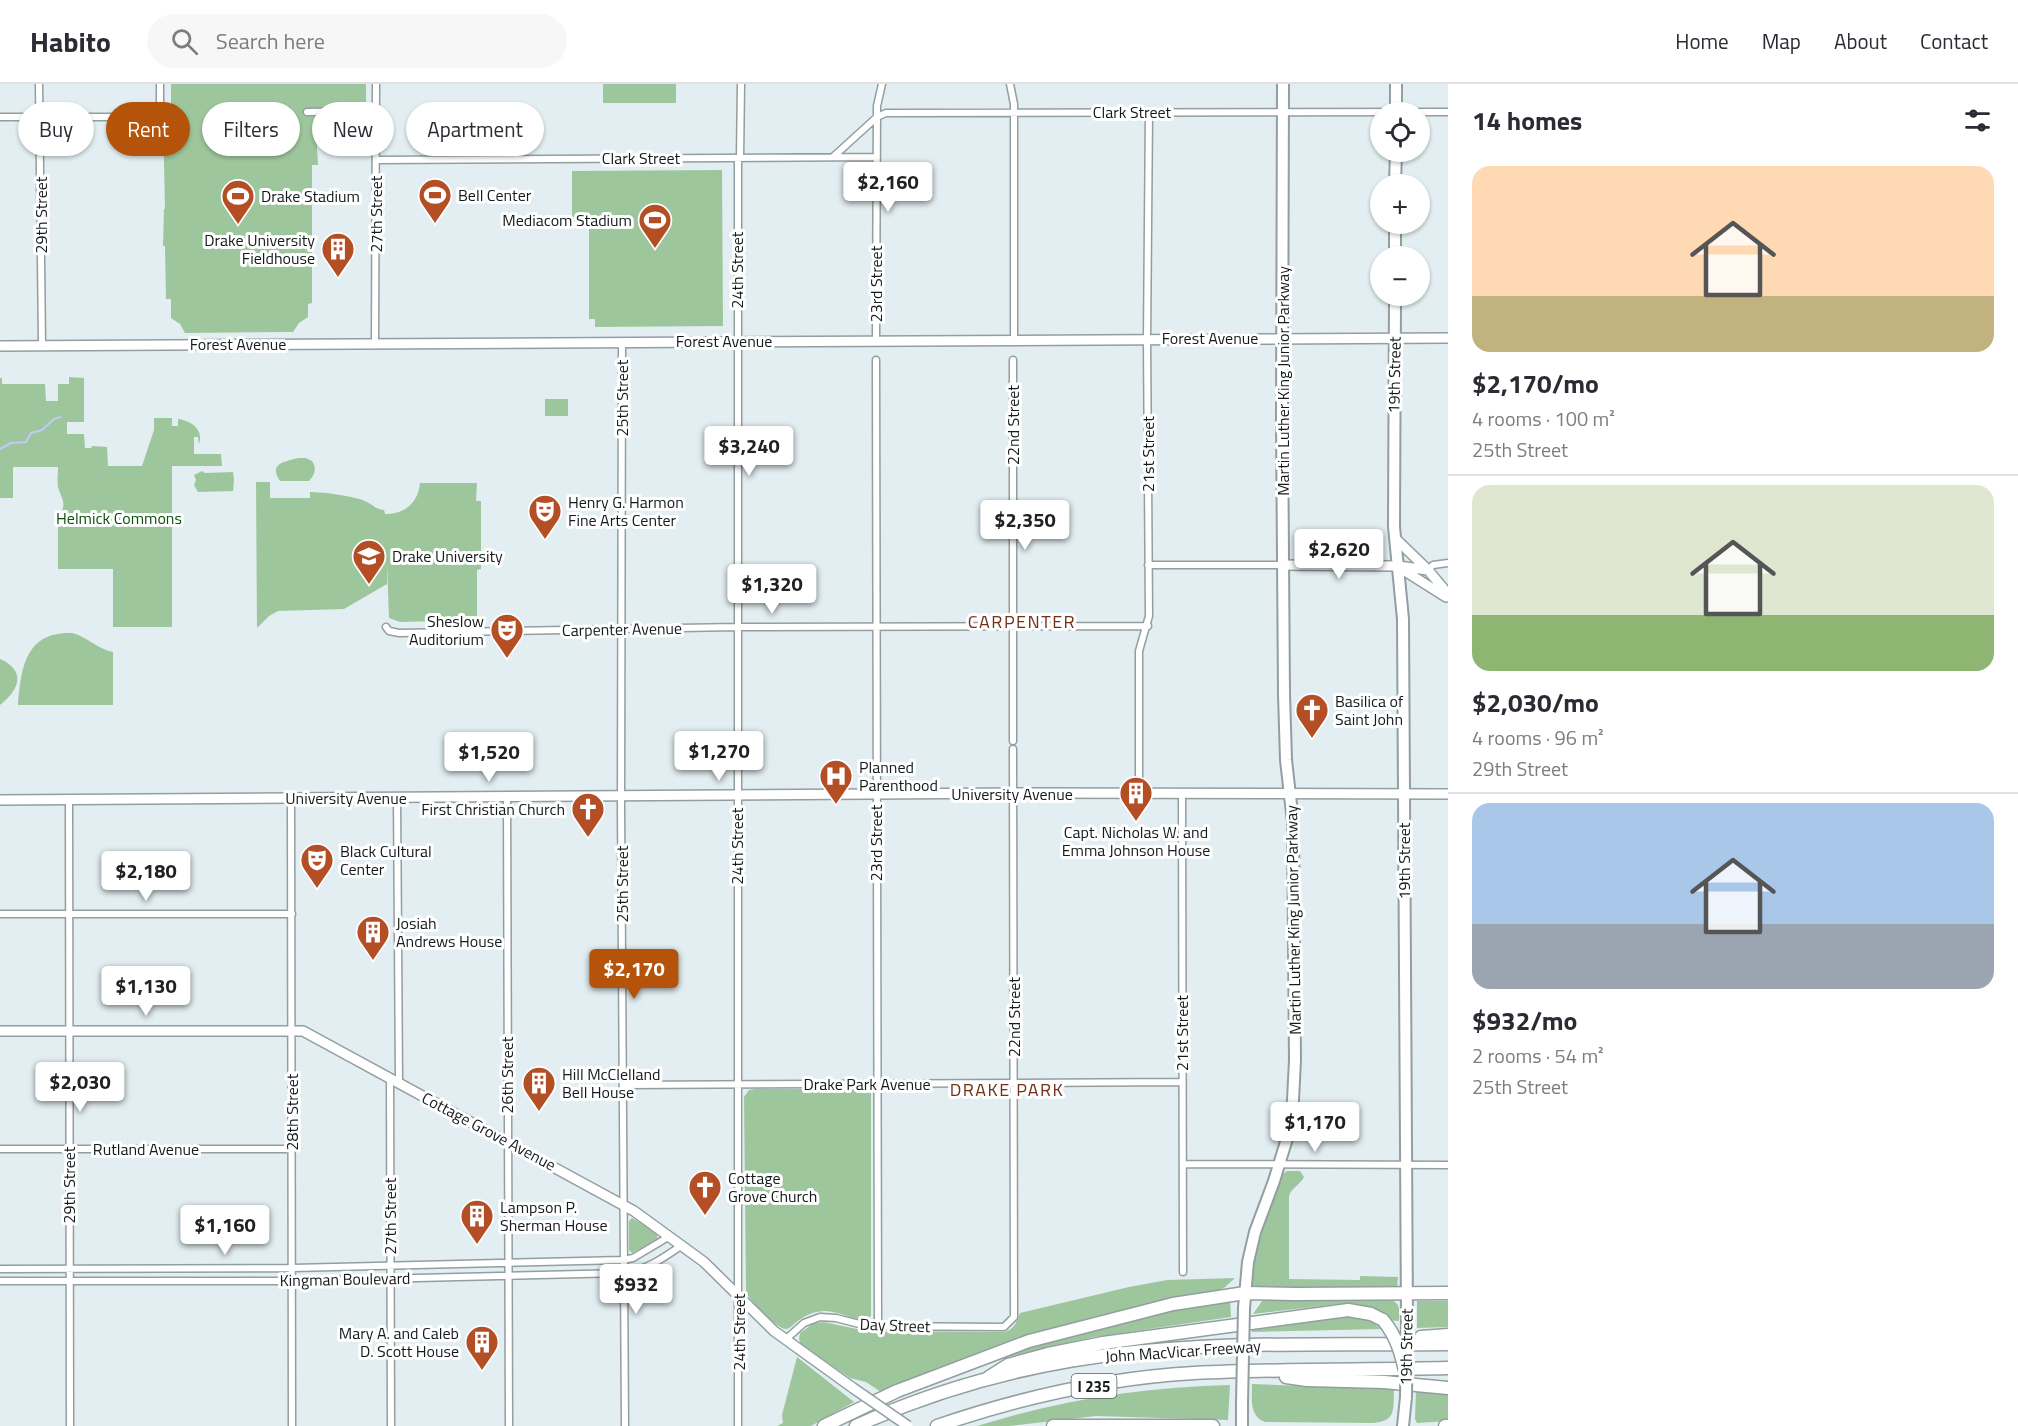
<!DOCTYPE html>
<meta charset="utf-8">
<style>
body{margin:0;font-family:"Titillium Web",sans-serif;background:#f7f7f7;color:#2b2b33;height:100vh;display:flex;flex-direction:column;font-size:22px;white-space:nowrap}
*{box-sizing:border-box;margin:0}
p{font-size:20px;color:#7c7c81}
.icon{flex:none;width:33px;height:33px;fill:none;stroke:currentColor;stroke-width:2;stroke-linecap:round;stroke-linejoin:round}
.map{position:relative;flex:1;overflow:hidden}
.drawer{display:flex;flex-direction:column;background:#fff;width:570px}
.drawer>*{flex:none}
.guide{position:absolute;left:18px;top:18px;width:570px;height:54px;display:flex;gap:12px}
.controls{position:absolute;left:1370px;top:18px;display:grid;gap:12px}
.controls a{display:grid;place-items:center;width:60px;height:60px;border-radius:50%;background:#fff;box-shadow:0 2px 4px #0004;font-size:30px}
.price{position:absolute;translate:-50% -51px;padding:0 14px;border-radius:6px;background:#fff;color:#222;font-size:20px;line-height:39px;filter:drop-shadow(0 2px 3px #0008)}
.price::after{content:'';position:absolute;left:50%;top:36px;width:18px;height:14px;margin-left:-9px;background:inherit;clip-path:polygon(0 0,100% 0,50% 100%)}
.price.active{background:#b45309;color:#fff}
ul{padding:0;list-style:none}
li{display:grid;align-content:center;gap:12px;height:318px;padding:0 24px}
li+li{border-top:2px solid #e1e1e2}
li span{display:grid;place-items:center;height:186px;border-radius:18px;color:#555}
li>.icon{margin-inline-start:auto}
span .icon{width:108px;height:108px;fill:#fffc;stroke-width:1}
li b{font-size:26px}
h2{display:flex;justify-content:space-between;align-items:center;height:72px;padding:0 24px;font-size:26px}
.chip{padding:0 21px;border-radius:27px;background:#fff;box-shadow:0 2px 4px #0004;font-size:21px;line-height:54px}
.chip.active{background:#b45309;color:#fff}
header{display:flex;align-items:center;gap:36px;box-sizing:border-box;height:84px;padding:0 30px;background:#fff;border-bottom:2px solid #e1e1e2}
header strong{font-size:28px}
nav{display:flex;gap:33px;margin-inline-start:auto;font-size:21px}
.search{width:420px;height:54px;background:#f7f7f7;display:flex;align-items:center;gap:15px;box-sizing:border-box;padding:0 21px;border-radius:33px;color:#7c7c81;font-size:22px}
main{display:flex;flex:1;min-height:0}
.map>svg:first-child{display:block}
</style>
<header>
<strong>Habito</strong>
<div class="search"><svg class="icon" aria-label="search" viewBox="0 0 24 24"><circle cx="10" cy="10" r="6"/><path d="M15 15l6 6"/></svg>Search here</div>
<nav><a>Home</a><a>Map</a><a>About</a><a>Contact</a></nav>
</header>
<main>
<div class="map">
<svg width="1448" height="1342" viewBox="0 0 1448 1342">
<rect width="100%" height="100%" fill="#e2eef1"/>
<path fill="#9ec69c" d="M171,0H366V24L315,25L318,81H312V219L308,220V233L299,239L293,248L185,249L180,240L171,234V215H166L165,162H163L164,125H165L163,35L165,32H168L171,23Z
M603,0H676V19H603Z
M722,86L723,242L595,243V235H589V138H572V87Z
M69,293L84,294V338H67V350H84L85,364H91L92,362L107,363L108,382H142L154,346V334H172V342H178V335C192,337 204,346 199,360L198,353H194V370H221L222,382H172V543H113V485H58V434C68,419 62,417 58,403C57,397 58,389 58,383H13V414H0V294H2V300H45L46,317H58V300H69Z
M545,315H568V332H545Z
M298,374H306L312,377C317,384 315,391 309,397H280C268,379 285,378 298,374Z
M202,387L205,389L233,388L234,396L233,407L198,408L194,401L196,396L194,391Z
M256,398H270V414H310V408C322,408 356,412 367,418C374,422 376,425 384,426L385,430C405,430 418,419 420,399H477L476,417H481V485L477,486V536L400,538L389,534L387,480V500L344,525L278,527L269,532L257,544Z
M72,549C88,553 97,565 113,568V621H18C21,585 25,547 72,549Z
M0,575C27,587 19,606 0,621Z
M755,1005H864L871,1006V1232L866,1236C851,1236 839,1227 825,1227C813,1227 804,1232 795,1239C793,1241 790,1244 787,1245C779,1247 751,1217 746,1209L744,1013L749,1006Z
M1287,1087H1300L1304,1093C1300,1101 1292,1103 1289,1112V1195L1360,1196V1192L1398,1193L1397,1204L1391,1206L1251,1203C1253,1164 1270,1127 1283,1090Z
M632,1134L656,1148L658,1155L632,1169L629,1166V1137Z
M1235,1194L1224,1204L1218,1206C1178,1216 1137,1222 1097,1232C1023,1252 951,1279 881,1308L866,1298L850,1294L801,1261L799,1255L800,1249L814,1239L824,1238L866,1247L1005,1248C1014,1245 1017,1238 1020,1229L1129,1203L1167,1196Z
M1271,1214L1393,1217C1401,1220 1399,1229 1399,1237C1387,1237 1382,1229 1371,1225C1363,1221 1355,1220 1347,1219L1253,1230L1262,1217Z
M1230,1217L1231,1233L1094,1253L998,1275L914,1305C983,1276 1054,1253 1127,1236C1161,1228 1195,1220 1230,1217Z
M1417,1217H1448V1243L1417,1244Z
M1349,1231L1367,1234L1381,1245L1252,1248V1244Z
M797,1273L854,1318L811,1342H777L783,1339L782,1331Z
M1252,1300L1394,1305C1393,1325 1397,1337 1373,1339L1265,1338C1249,1332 1252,1315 1252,1300Z
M1230,1301L1228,1336L1096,1332L1009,1342H977C1059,1316 1145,1303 1230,1301Z
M1416,1306L1448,1308V1337L1417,1339L1415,1335Z"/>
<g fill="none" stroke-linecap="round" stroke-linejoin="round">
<path stroke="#c3c8fa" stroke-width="2" d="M0,365L11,359L26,358L31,349L42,346L54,335L61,333"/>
<defs>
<path id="street" d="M39,0L42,261
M1010,0L1014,20V256
M307,28L376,27
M0,33H153L160,26V0
M833,73L877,33L886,29L1448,28
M738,74V1342
M740,74L741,0
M376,76L876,73
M876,256L877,22L882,0
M622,258L621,721L625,1342
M375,259L376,0
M876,276L878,1242
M1013,276V657
M1148,481H1282
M1428,486L1433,481L1448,479
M386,543L389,547L399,549L737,543L1148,542
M1139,710V567L1149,532L1147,255L1149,28
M1182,710L1183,1188
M397,713L399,998
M507,713L509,1342
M291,714L292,1342
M69,715L70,1342
M0,830H292
M390,994L391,1342
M623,1001L1182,998
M0,1065H292
M1183,1080L1448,1081
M0,1185L293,1184L623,1176L633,1174L670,1152
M0,1197H293L624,1189C645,1187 665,1173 682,1161
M785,1256L804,1239L820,1233L836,1234L867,1242L1004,1243L1014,1233L1013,665"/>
<path id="secondary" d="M0,262L1448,254
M1396,455L1428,486L1448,510
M1282,481L1398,482L1428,486
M1400,484L1446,513
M0,716L1023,709L1448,710
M0,947H303L634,1127L704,1178L774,1247L853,1304"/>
<path id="primary" d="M1396,28V0
M1395,100L1396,68
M1395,172V140
M1395,212L1394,443L1403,535L1407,1236
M1244,1224L1248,1178L1255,1148L1274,1097L1289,1048L1293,1016L1295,976L1293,738L1286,676L1284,610L1282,337L1283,0
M1242,1342V1319
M1403,1342L1406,1313"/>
<path id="highway" d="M1421,1253L1448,1251
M989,1293L1008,1281L1048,1270L1103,1259L1348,1226L1371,1230L1383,1236
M1286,1293L1307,1296L1384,1298L1448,1304
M824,1342L897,1307L1029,1257L1173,1220L1245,1209L1295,1210L1448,1209
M856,1342C940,1304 1034,1279 1126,1269C1233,1257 1341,1261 1448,1260
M937,1342C1019,1314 1107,1294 1194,1289C1278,1285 1363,1286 1448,1284
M1053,1342H1213
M1445,1342H1448"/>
</defs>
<use href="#street" stroke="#929ea0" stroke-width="9"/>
<use href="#secondary" stroke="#929ea0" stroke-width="12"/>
<use href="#primary" stroke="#929ea0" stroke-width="14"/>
<use href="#highway" stroke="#929ea0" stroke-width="15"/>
<use href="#street" stroke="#fff" stroke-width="6"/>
<use href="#secondary" stroke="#fff" stroke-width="9"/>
<use href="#primary" stroke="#fff" stroke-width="10"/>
<use href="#highway" stroke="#fff" stroke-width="12"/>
<defs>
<path id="secondary-bridge" d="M853,1304L908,1342"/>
<path id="primary-bridge" d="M1406,1313L1407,1236
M1242,1319L1244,1224"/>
<path id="highway-bridge" d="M1383,1236C1398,1254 1402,1273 1407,1295"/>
</defs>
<use href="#secondary-bridge" stroke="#929ea0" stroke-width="12" stroke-linecap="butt"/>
<use href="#primary-bridge" stroke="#929ea0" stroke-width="14" stroke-linecap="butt"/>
<use href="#highway-bridge" stroke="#929ea0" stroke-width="15" stroke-linecap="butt"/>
<use href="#secondary-bridge" stroke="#fff" stroke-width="9"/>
<use href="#primary-bridge" stroke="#fff" stroke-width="10"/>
<use href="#highway-bridge" stroke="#fff" stroke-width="12"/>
</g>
<defs>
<symbol id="stadium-pin" viewBox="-11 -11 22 30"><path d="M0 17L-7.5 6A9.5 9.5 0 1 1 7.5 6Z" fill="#b44e24" stroke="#fff"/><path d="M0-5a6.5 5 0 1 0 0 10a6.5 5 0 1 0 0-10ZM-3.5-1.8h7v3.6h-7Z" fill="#fff"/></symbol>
<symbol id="building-pin" viewBox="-11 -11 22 30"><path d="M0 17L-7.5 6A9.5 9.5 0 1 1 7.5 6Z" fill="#b44e24" stroke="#fff"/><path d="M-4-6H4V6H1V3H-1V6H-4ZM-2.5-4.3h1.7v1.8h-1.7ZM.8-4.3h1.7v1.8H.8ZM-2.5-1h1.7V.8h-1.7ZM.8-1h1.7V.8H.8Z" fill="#fff"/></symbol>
<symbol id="theatre-pin" viewBox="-11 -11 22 30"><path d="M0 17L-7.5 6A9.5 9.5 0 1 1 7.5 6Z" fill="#b44e24" stroke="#fff"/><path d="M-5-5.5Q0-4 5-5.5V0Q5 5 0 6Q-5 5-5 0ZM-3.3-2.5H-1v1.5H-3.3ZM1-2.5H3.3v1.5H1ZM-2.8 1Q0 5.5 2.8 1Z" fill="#fff"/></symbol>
<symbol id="university-pin" viewBox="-11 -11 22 30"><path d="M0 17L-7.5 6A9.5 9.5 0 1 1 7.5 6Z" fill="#b44e24" stroke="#fff"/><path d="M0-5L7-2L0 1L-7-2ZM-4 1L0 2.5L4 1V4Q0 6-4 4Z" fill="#fff"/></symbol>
<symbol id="church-pin" viewBox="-11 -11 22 30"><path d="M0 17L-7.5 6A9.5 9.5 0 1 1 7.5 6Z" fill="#b44e24" stroke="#fff"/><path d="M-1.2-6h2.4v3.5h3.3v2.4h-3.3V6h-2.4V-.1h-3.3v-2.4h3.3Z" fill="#fff"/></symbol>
<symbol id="hospital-pin" viewBox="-11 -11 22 30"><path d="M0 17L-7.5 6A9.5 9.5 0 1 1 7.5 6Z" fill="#b44e24" stroke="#fff"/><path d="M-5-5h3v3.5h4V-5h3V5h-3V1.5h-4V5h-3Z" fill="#fff"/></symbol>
</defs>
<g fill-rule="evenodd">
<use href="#stadium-pin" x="416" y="92" width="38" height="52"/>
<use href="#stadium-pin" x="219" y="93" width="38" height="52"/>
<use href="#stadium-pin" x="636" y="117" width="38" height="52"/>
<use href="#building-pin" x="319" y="146" width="38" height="52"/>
<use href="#theatre-pin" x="526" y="408" width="38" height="52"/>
<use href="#university-pin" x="350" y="453" width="38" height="52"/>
<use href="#theatre-pin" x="488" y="527" width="38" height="52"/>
<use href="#church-pin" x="1293" y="607" width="38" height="52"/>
<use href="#hospital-pin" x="817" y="673" width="38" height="52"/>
<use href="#building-pin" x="1117" y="690" width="38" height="52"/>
<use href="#church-pin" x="569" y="706" width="38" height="52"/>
<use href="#theatre-pin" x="298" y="757" width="38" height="52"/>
<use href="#building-pin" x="354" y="829" width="38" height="52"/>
<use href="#building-pin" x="520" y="980" width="38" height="52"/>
<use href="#church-pin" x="686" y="1084" width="38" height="52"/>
<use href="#building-pin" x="458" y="1113" width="38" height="52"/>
<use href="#building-pin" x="463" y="1239" width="38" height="52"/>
</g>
<g text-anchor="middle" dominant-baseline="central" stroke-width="6" stroke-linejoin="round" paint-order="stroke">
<rect fill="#fff" stroke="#5b5f5f" stroke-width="1.5" x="1071.5" y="1290" width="45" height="24" rx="4.5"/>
<g font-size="15" font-weight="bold" fill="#151a1b">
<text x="1094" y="1302">I 235</text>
</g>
<g font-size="16" fill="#151a1b" stroke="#fff">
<text x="1132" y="28">Clark Street</text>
<text x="641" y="74">Clark Street</text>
<text transform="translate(376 130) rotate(-90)">27th Street</text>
<text transform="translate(41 131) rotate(-90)">29th Street</text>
<text transform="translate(737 186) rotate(-90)">24th Street</text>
<text transform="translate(876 200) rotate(-90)">23rd Street</text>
<text x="1210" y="254">Forest Avenue</text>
<text x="724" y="257">Forest Avenue</text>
<text x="238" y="260">Forest Avenue</text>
<text transform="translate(1394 291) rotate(-89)">19th Street</text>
<text transform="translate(1283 297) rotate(-90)">Martin Luther King Junior Parkway</text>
<text transform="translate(622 314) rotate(-90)">25th Street</text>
<text transform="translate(1013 341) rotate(-90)">22nd Street</text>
<text transform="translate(1148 370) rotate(-90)">21st Street</text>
<text transform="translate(622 545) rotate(-1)">Carpenter Avenue</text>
<text x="1012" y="710">University Avenue</text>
<text x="346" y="714">University Avenue</text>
<text transform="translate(876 759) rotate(-90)">23rd Street</text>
<text transform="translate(737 762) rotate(-90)">24th Street</text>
<text transform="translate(1404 777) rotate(-90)">19th Street</text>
<text transform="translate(622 800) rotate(-90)">25th Street</text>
<text transform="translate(1293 836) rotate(-91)">Martin Luther King Junior Parkway</text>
<text transform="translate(1014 933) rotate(-90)">22nd Street</text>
<text transform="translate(1182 949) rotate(-90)">21st Street</text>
<text transform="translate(507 991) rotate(-90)">26th Street</text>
<text x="867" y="1000">Drake Park Avenue</text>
<text transform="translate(292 1028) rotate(-90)">28th Street</text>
<text transform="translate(489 1047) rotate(28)">Cottage Grove Avenue</text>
<text x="146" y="1065">Rutland Avenue</text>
<text transform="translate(69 1101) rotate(-90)">29th Street</text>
<text transform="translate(390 1132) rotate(-90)">27th Street</text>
<text transform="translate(345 1195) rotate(-1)">Kingman Boulevard</text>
<text transform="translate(895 1241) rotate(2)">Day Street</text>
<text transform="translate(739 1248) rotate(-90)">24th Street</text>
<text transform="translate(1406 1263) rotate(-89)">19th Street</text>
<text transform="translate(1183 1267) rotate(-4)">John MacVicar Freeway</text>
</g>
<g font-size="16" fill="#151a1b" stroke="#fff" text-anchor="start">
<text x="458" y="111">Bell Center</text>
<text x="261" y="112">Drake Stadium</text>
<text x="632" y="136" text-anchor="end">Mediacom Stadium</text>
<text x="315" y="156" text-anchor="end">Drake University<tspan x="315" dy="18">Fieldhouse</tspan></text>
<text x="568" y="418">Henry G. Harmon<tspan x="568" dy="18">Fine Arts Center</tspan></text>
<text x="392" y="472">Drake University</text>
<text x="484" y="537" text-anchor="end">Sheslow<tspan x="484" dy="18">Auditorium</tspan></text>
<text x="1335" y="617">Basilica of<tspan x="1335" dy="18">Saint John</tspan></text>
<text x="859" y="683">Planned<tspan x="859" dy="18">Parenthood</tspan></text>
<text x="565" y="725" text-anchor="end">First Christian Church</text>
<text x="1136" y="748" text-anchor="middle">Capt. Nicholas W. and<tspan x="1136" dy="18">Emma Johnson House</tspan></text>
<text x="340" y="767">Black Cultural<tspan x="340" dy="18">Center</tspan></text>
<text x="396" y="839">Josiah<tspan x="396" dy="18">Andrews House</tspan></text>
<text x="562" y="990">Hill McClelland<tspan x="562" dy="18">Bell House</tspan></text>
<text x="728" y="1094">Cottage<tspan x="728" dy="18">Grove Church</tspan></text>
<text x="500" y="1123">Lampson P.<tspan x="500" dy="18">Sherman House</tspan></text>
<text x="459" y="1249" text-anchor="end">Mary A. and Caleb<tspan x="459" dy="18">D. Scott House</tspan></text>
</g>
<g font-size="16" fill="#084f0b" stroke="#fff">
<text x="119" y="434">Helmick Commons</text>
</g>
<g font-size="18" letter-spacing="1.5" fill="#723117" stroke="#fff">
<text x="1022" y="537">CARPENTER</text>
<text x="1007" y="1005">DRAKE PARK</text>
</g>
</g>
</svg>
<div class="controls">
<a><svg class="icon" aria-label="locate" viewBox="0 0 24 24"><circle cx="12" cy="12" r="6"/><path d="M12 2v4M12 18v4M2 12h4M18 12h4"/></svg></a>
<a>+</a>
<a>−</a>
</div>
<b class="price" style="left:888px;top:129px">$2,160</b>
<b class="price" style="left:749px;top:393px">$3,240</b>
<b class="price" style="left:1025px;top:467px">$2,350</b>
<b class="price" style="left:1339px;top:496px">$2,620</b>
<b class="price" style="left:772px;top:531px">$1,320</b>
<b class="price" style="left:719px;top:698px">$1,270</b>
<b class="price" style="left:489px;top:699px">$1,520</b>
<b class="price" style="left:146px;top:818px">$2,180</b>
<b class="price active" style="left:634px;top:916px">$2,170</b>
<b class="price" style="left:146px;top:933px">$1,130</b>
<b class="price" style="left:80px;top:1029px">$2,030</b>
<b class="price" style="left:1315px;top:1069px">$1,170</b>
<b class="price" style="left:225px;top:1172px">$1,160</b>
<b class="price" style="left:636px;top:1231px">$932</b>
<div class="guide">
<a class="chip">Buy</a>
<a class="chip active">Rent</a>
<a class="chip">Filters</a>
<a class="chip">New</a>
<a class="chip">Apartment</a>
</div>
</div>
<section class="drawer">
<h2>14 homes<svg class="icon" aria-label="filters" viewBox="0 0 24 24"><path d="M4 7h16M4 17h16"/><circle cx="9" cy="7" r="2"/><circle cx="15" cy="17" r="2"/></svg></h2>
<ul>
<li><span style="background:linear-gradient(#ffd9b3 70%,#c2b280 0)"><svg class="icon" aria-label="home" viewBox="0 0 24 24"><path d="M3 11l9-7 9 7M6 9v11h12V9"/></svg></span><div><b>$2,170/mo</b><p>4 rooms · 100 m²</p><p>25th Street</p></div></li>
<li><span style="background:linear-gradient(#dfe7d0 70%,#8fb573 0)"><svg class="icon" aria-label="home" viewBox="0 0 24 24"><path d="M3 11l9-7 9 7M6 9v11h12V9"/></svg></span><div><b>$2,030/mo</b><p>4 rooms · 96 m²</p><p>29th Street</p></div></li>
<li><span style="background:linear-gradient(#a9c7e8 65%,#9aa5b1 0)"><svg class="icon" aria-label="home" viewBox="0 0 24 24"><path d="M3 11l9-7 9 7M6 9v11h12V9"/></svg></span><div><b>$932/mo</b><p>2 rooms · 54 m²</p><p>25th Street</p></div></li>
</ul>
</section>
</main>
